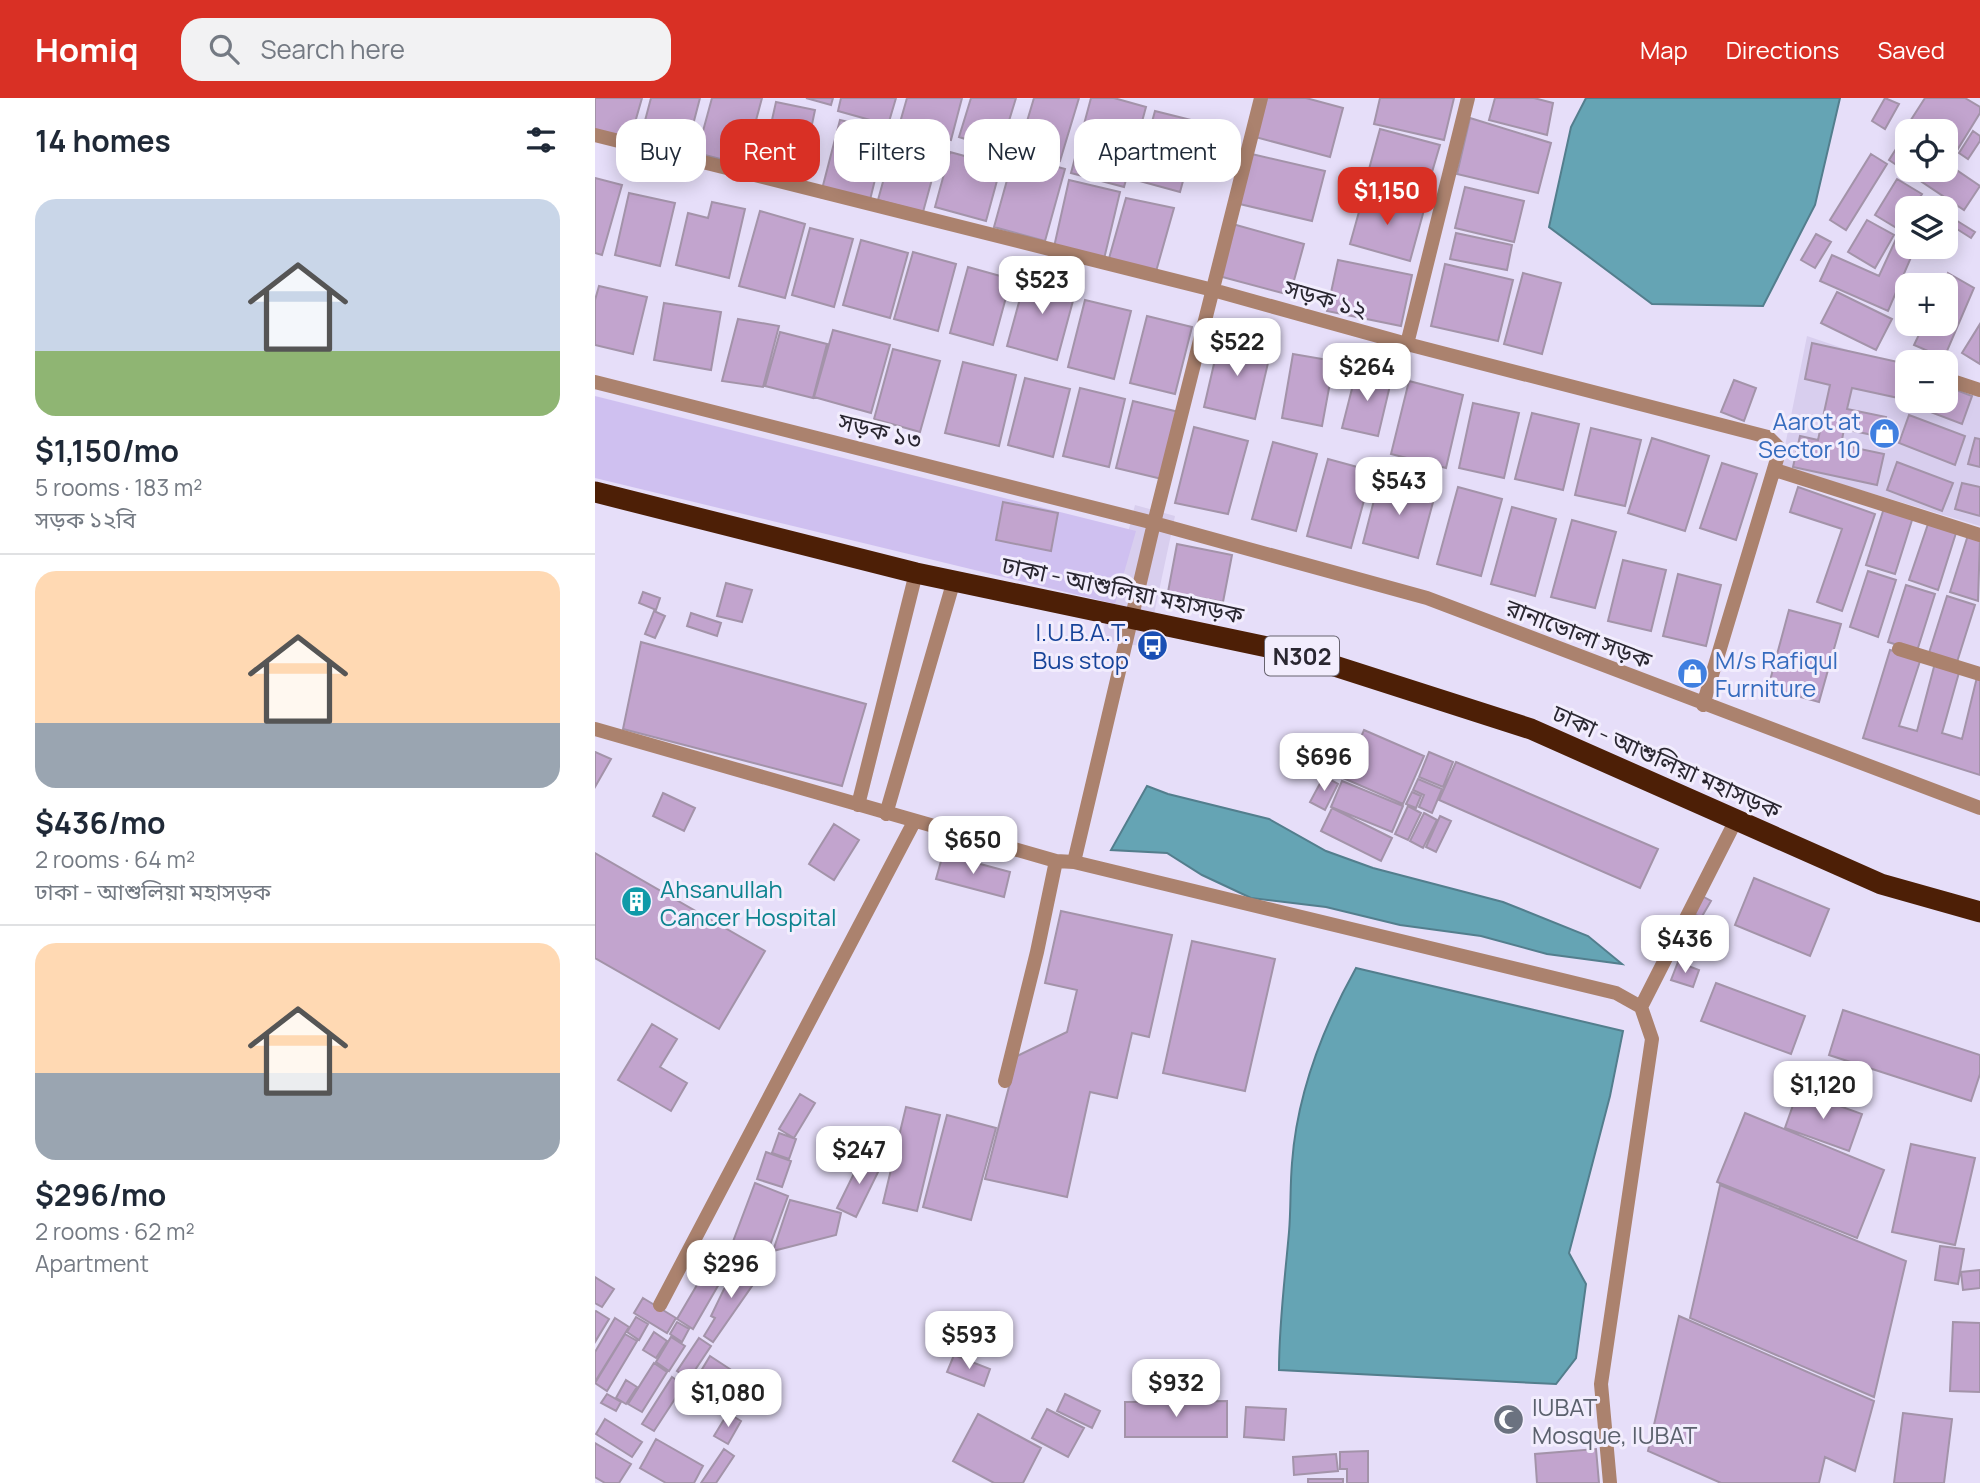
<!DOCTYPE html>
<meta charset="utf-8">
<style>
body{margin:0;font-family:Manrope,"Noto Sans Bengali",sans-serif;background:#f2f2f3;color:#1f2937;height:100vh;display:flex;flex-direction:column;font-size:26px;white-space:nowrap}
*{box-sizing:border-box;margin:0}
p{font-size:23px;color:#747a83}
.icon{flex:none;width:38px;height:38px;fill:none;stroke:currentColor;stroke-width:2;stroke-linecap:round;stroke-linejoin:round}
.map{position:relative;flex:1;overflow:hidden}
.sheet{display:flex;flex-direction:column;background:#fff;width:595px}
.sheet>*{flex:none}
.guide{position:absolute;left:21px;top:21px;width:665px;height:63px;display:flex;gap:14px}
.tools{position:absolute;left:1300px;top:21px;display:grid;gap:14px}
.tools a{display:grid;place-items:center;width:63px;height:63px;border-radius:14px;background:#fff;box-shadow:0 4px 18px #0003;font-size:35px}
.price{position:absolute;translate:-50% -60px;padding:0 16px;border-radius:14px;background:#fff;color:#222;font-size:23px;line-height:46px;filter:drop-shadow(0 2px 4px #0008)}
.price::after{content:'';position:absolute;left:50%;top:42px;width:21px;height:16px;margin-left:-10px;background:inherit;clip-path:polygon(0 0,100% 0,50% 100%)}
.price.current{background:#d93025;color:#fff}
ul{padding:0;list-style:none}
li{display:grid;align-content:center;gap:14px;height:371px;padding:0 35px}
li+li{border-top:2px solid #e0e1e3}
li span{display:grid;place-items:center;height:217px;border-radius:21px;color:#555}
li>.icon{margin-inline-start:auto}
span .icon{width:126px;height:126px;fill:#fffc;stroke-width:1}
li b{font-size:30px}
h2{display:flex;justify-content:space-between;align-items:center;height:84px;padding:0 35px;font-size:30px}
.pill{padding:0 24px;border-radius:21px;background:#fff;box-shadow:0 4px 18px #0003;font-size:24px;line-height:63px}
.pill.current{background:#d93025;color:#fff}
header{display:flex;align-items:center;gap:42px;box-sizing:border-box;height:98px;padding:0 35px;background:#d93025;color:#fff}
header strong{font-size:33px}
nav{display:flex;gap:38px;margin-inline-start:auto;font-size:24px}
.search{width:490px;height:63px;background:#f2f2f3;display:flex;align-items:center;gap:18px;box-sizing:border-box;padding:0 24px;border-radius:21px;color:#747a83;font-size:26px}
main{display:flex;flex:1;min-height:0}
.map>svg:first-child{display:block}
</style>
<header>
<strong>Homiq</strong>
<div class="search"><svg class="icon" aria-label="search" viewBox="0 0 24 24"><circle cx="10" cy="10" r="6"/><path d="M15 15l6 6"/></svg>Search here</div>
<nav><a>Map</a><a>Directions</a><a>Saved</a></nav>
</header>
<main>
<section class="sheet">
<h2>14 homes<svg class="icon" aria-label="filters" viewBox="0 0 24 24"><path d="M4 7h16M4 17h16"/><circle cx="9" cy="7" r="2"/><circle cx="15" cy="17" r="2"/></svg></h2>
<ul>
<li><span style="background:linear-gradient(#c9d6e8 70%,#8fb573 0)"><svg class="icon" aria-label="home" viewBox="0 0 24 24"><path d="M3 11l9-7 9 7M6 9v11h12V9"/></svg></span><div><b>$1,150/mo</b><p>5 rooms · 183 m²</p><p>সড়ক ১২বি</p></div></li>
<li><span style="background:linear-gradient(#ffd9b3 70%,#9aa5b1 0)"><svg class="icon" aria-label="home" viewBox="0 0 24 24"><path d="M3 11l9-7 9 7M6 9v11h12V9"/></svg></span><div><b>$436/mo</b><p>2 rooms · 64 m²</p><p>ঢাকা - আশুলিয়া মহাসড়ক</p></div></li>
<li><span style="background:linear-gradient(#ffd9b3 60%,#9aa5b1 0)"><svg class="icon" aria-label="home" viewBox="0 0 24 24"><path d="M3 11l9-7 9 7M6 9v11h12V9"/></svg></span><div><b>$296/mo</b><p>2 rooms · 62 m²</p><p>Apartment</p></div></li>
</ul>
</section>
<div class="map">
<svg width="1385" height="1385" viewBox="0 0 1385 1385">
<rect width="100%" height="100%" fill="#e6def9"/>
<path fill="#d8ceee" d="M1212,238L1312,272V303H1351V285L1385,297V428L1186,368Z
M540,407L580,418L552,549L506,542Z"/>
<path fill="#cfc0f0" d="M0,298L541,433L520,506L0,380Z"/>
<path fill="#65a4b4" stroke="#537e8d" stroke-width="2" d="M991,0H1245L1220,107L1168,208L1057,206L954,129L976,29Z
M552,688L573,696L674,721L731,753L778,770L908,804L993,838L1027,866L952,856L886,838L805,827L731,809L656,800L607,777L572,755L516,752Z
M761,870L1028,933L1015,998L974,1155L991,1186L981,1260L961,1286L684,1272C684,1225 690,1180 694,1134C696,1111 695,1088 697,1065C702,995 727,931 761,870Z"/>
<path fill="#c2a4ce" stroke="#a393a9" stroke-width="2" d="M0,0H47L35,42L0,32Z
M56,0H105L88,65L42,53Z
M117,0H167L149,67L102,55Z
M211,0H238L236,7Z
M246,0H301L293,27L243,13Z
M312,0H367L356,42L304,28Z
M376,0H421L405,52L364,39Z
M439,0H484L465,63L424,50Z
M496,0H519L551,9L529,89L476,75Z
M663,0H711L748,10L735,59L653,37Z
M785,0H859L849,42L779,26Z
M900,0H939L958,5L952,37L894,22Z
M1290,0L1304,6L1290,31L1277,23Z
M1330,0H1370L1385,9V15L1361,54L1351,47V33H1328L1314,25Z
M181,4L220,12L204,88L164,80Z
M560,13L604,24L585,94L541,82Z
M875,20L956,45L943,95L862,76Z
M245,22L292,33L273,110L225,99Z
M785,31L845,47L830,98L771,82Z
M1378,33L1385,38V43L1373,61L1364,55Z
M1310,37L1312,72H1351V65L1385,88L1369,112L1294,62Z
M300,40L345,52L328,114L283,102Z
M355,54L406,68L391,123L340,109Z
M648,54L730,73L717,123L636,104Z
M1276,56L1292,66L1251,132L1235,122Z
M419,57L470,71L450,143L399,129Z
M0,80L27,87L7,157L0,155Z
M1302,81L1327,96L1318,110H1312V120L1305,132L1280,117Z
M474,82L525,94L509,161L459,149Z
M870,89L929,103L919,144L860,130Z
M34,95L80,105L65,168L20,157Z
M769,96L829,112L815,163L755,146Z
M531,100L579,110L560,177L513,164Z
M117,104L150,111L134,180L81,167L93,115L113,120Z
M165,113L210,126L190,200L144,188Z
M1351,116L1380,134L1376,140L1351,124Z
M1272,122L1299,137L1280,170L1253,154Z
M634,125L709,146L695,197L620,177Z
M215,130L258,141L239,209L197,197Z
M1351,133L1359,139L1351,152L1346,149H1351Z
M861,135L917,147L912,172L855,161Z
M1221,136L1236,144L1220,170L1206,162Z
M1301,141L1320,150L1293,213L1225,183L1237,157L1284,178Z
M266,142L313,155L295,220L248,207Z
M318,154L361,166L343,233L299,221Z
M743,162L817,177L806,228L732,213Z
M850,166L918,182L903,243L836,228Z
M373,169L416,181L398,247L355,235Z
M432,175L482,188L462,262L412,248Z
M928,175L966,185L947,256L909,246Z
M1353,175L1379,190L1349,260L1319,247L1329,226H1351V187H1347Z
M4,188L52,199L38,256L0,247V202Z
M1242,194L1297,221L1281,252L1226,225Z
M490,202L536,213L519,281L473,269Z
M69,205L126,214L116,272L59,262Z
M552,218L597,229L580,296L535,285Z
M143,221L184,228L168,289L127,283Z
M1385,226V266L1367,255Z
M238,232L295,247L276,315L219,299Z
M185,234L232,246L218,300L170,288Z
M625,240L676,252L660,321L609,309Z
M1217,245L1312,266L1308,301L1257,290L1252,311L1291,319L1287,339L1249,331L1246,347L1289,356L1282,387L1198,369L1205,338L1223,342L1235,287L1210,281Z
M298,251L345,263L325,334L279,321Z
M698,256L739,263L727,328L687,320Z
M368,264L421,277L404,348L350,335Z
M762,271L797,279L783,338L747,330Z
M430,280L475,291L458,359L413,347Z
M1139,282L1161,290L1149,323L1126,314Z
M814,283L868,297L851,370L796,356Z
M1351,288L1377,298L1367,326L1312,305V302L1351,303Z
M485,290L530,301L514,369L468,358Z
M538,303L584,314L567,381L521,370Z
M878,305L924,315L909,380L864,370Z
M937,315L984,326L968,392L920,381Z
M1314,317L1370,338L1360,367L1304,345Z
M599,329L653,343L633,416L580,405Z
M996,330L1046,342L1030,408L980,397Z
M1057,340L1114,358L1090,433L1033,415Z
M1380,340L1385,341V369L1373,366Z
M678,344L722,356L701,433L657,421Z
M733,361L777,373L756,450L712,438Z
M1302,364L1358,385L1347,413L1292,392Z
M1127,365L1162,376L1141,442L1105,430Z
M785,379L841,393L823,460L768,445Z
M1367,385L1385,389V418L1360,411Z
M863,389L907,401L886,478L842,466Z
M1203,389L1280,416L1247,513L1222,504L1247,431L1195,414Z
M408,404L463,415L456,453L401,442Z
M917,409L961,421L940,498L896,486Z
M1289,410L1318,419L1300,476L1271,467Z
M977,422L1021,434L1000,510L956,499Z
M1333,426L1361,435L1343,492L1314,482Z
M1373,437L1385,441L1383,503L1355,494Z
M582,446L637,457L628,504L573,494Z
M1028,462L1071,472L1056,533L1013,523Z
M1273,473L1301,482L1283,539L1255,529Z
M1083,476L1126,487L1111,548L1068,538Z
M131,485L157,492L147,524L122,518Z
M1311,487L1340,496L1322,553L1293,544Z
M48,494L65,500L61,512L44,505Z
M1352,498L1380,507L1362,564L1334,555Z
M1194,512L1246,526L1224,604L1173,590Z
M59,513L70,518L60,540L50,536Z
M96,515L126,525L122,538L92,528Z
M46,544L271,606L247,688L28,631Z
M1295,552L1326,560L1304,628L1322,633L1340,565L1365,571L1347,635L1367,641L1382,579H1385V677L1268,640Z
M769,632L829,658L808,706L748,680Z
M0,654L16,661L0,689Z
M834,654L858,664L848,689L824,679Z
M861,664L1063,751L1045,790L844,702Z
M729,678L743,686L730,712L715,704Z
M823,681L847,691L837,715L824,709L829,697L818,692Z
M747,683L808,708L797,734L736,709Z
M817,694L826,698L821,710L811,706Z
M68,695L100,710L89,733L58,718Z
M813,708L826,715L813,742L800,736Z
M737,710L797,740L786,763L726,733Z
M829,715L842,722L828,750L815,743Z
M845,718L856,723L841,754L831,749Z
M239,726L264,742L239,782L214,766Z
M0,755L170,853L124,931L0,860Z
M348,756L415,774L409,799L341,781Z
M1159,780L1234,811L1215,858L1140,827Z
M1107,798L1116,803L1106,820L1097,814Z
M466,813L577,837L554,939L537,935L522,1000L495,994L472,1099L390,1081L422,958L472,934L482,892L450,885Z
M597,843L680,861L650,993L568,975Z
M1083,864L1104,872L1098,889L1076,882Z
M1121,885L1210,918L1196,956L1106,923Z
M1248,912L1385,957V976L1376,1003L1234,957Z
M57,926L82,941L65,969L92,985L76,1013L23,982Z
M1203,993L1267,1016L1254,1053L1190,1030Z
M205,996L220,1005L199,1040L184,1031Z
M311,1009L345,1017L322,1113L288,1105Z
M1150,1015L1289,1072L1262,1140L1122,1084Z
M352,1017L401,1030L376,1122L328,1109Z
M184,1035L201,1041L194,1061L177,1055Z
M1316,1046L1380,1060L1360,1147L1297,1134Z
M171,1054L196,1063L187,1089L162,1081Z
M268,1057L287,1066L261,1119L242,1110Z
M160,1085L193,1098L167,1169L133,1157Z
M1125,1087L1311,1163L1279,1299L1095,1220Z
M195,1102L246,1115L241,1137L178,1153Z
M1345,1148L1369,1151L1363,1186L1340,1182Z
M119,1158L135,1167L98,1231L82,1221Z
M148,1167L164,1178L118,1244L109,1238L120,1220L116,1218L129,1191Z
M1385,1172V1190L1368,1192L1366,1174Z
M0,1179L19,1191L7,1209L0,1205Z
M48,1200L81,1220L72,1235L39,1215Z
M1,1213L14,1221L0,1244V1214Z
M1084,1218L1279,1303L1260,1373L1230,1359L1224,1385H1126L1053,1353Z
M41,1219L53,1226L44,1242L32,1234Z
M20,1220L34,1229L0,1284V1254Z
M82,1224L94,1231L87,1244L75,1236Z
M1358,1224L1385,1225V1294L1355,1293Z
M369,1232L382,1237L373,1259L360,1254Z
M59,1234L72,1243L61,1260L48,1252Z
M30,1236L42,1243L12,1293L0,1285Z
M76,1239L90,1248L74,1273L61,1264Z
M104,1240L116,1248L94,1281L82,1273Z
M359,1257L395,1271L389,1288L352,1274Z
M115,1258L147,1279L134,1298L103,1278Z
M59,1265L72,1274L47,1314L33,1306Z
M77,1279L89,1287L59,1333L47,1326Z
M31,1282L42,1289L31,1306L21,1300Z
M12,1296L26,1304L21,1313L6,1305Z
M470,1296L505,1313L497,1330L462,1313Z
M632,1303V1339H530V1304Z
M651,1309L691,1311L689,1342L649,1339Z
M452,1311L489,1330L473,1359L437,1340Z
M133,1315L146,1323L133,1346L119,1338Z
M1308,1315L1357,1321L1349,1385H1299Z
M383,1316L446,1350L428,1385H399L358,1363Z
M10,1321L47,1344L37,1359L1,1336Z
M61,1341L108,1368L99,1385H71L45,1370Z
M0,1345L36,1366L24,1385H10L0,1379Z
M129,1351L139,1358L121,1385H106Z
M1001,1351L1004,1385H942L940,1356Z
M773,1353V1385H752V1371H745V1354Z
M741,1356L743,1373L699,1377L698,1359Z
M713,1381H748V1385H713Z"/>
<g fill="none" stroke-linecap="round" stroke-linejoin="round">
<path stroke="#ab826e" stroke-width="14" d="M0,37L618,192L812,246L1173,339L1185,351L1108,607
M812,246L873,0
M1351,281L1385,292
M0,284L559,425L832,500L1385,710
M1180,372L1385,437
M1304,551L1385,576
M0,631L461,763L479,764L1021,895L1046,909L1057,941L1006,1286L1015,1385
M263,707L321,475
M291,716L359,482
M479,764L559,425L666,0
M1046,909L1141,722
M410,983L442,854L461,763
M65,1207L319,724"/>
<path stroke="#4d1f06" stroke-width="21" d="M0,394L321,475L696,554L936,631L1286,786L1385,814"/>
</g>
<defs>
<symbol id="shop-disc" viewBox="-11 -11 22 22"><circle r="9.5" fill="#3f7fe0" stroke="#f2edfd"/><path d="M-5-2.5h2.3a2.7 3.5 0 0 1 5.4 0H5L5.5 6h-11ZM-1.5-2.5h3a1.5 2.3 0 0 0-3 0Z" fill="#fff"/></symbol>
<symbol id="bus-disc" viewBox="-11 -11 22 22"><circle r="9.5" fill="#1a4fb4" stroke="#f2edfd"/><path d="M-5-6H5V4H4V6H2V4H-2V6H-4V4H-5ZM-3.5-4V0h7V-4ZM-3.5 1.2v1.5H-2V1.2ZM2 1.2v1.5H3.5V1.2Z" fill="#fff"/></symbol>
<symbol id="building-disc" viewBox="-11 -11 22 22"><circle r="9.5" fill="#0f9aa8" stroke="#f2edfd"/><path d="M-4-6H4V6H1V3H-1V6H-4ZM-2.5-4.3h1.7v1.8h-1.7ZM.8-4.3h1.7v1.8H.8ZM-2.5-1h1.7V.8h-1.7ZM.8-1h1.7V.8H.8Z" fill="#fff"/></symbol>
<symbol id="mosque-disc" viewBox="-11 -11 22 22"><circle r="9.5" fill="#6b7280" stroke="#f2edfd"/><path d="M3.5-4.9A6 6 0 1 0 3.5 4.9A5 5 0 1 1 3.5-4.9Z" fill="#fff"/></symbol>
</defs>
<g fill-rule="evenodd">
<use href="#shop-disc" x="1272" y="318" width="35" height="35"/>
<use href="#bus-disc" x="540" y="530" width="35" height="35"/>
<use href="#shop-disc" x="1080" y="558" width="35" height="35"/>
<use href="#building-disc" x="24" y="786" width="35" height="35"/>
<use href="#mosque-disc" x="896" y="1304" width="35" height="35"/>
</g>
<g text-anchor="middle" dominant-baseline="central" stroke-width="6" stroke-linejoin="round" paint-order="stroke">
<rect fill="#f2edfd" stroke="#66626e" stroke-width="2" x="670" y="538.5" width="74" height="39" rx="5"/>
<g font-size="23" font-weight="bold" fill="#2a2731">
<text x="707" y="558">N302</text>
</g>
<g font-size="24" fill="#2a2731" stroke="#f2edfd">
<text transform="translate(731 200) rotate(16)">সড়ক ১২</text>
<text transform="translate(285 332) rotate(14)">সড়ক ১৩</text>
<text transform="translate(528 491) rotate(12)">ঢাকা - আশুলিয়া মহাসড়ক</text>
<text transform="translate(984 535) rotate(21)">রানাভোলা সড়ক</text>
<text transform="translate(1072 663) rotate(24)">ঢাকা - আশুলিয়া মহাসড়ক</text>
</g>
<g font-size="24" fill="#366cbe" stroke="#f2edfd" text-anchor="end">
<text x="1266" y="322">Aarot at<tspan x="1266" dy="28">Sector 10</tspan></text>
<text x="1120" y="561" text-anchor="start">M/s Rafiqul<tspan x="1120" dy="28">Furniture</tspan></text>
</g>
<g font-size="24" fill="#164399" stroke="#f2edfd" text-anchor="end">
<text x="534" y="533">I.U.B.A.T.<tspan x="534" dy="28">Bus stop</tspan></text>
</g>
<g font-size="24" fill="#0d838f" stroke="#f2edfd" text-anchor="start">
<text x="65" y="790">Ahsanullah<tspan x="65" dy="28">Cancer Hospital</tspan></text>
</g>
<g font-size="24" fill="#5b616d" stroke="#f2edfd" text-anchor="start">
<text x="937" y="1308">IUBAT<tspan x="937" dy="28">Mosque, IUBAT</tspan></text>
</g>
</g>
</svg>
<div class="tools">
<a><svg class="icon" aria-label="locate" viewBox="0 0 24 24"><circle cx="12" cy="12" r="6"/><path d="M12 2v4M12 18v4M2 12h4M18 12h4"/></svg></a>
<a><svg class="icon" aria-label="layers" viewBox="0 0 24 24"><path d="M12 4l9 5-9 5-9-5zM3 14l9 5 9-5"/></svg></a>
<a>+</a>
<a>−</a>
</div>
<b class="price current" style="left:792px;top:129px">$1,150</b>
<b class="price" style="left:447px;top:218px">$523</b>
<b class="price" style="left:642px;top:280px">$522</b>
<b class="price" style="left:772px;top:305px">$264</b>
<b class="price" style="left:804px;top:419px">$543</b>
<b class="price" style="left:729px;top:695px">$696</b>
<b class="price" style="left:378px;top:778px">$650</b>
<b class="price" style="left:1090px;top:877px">$436</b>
<b class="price" style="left:1228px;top:1023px">$1,120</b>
<b class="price" style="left:264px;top:1088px">$247</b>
<b class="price" style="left:136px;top:1202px">$296</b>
<b class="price" style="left:374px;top:1273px">$593</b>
<b class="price" style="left:581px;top:1321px">$932</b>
<b class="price" style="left:133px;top:1331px">$1,080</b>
<div class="guide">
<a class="pill">Buy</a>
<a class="pill current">Rent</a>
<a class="pill">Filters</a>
<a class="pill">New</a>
<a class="pill">Apartment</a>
</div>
</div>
</main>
